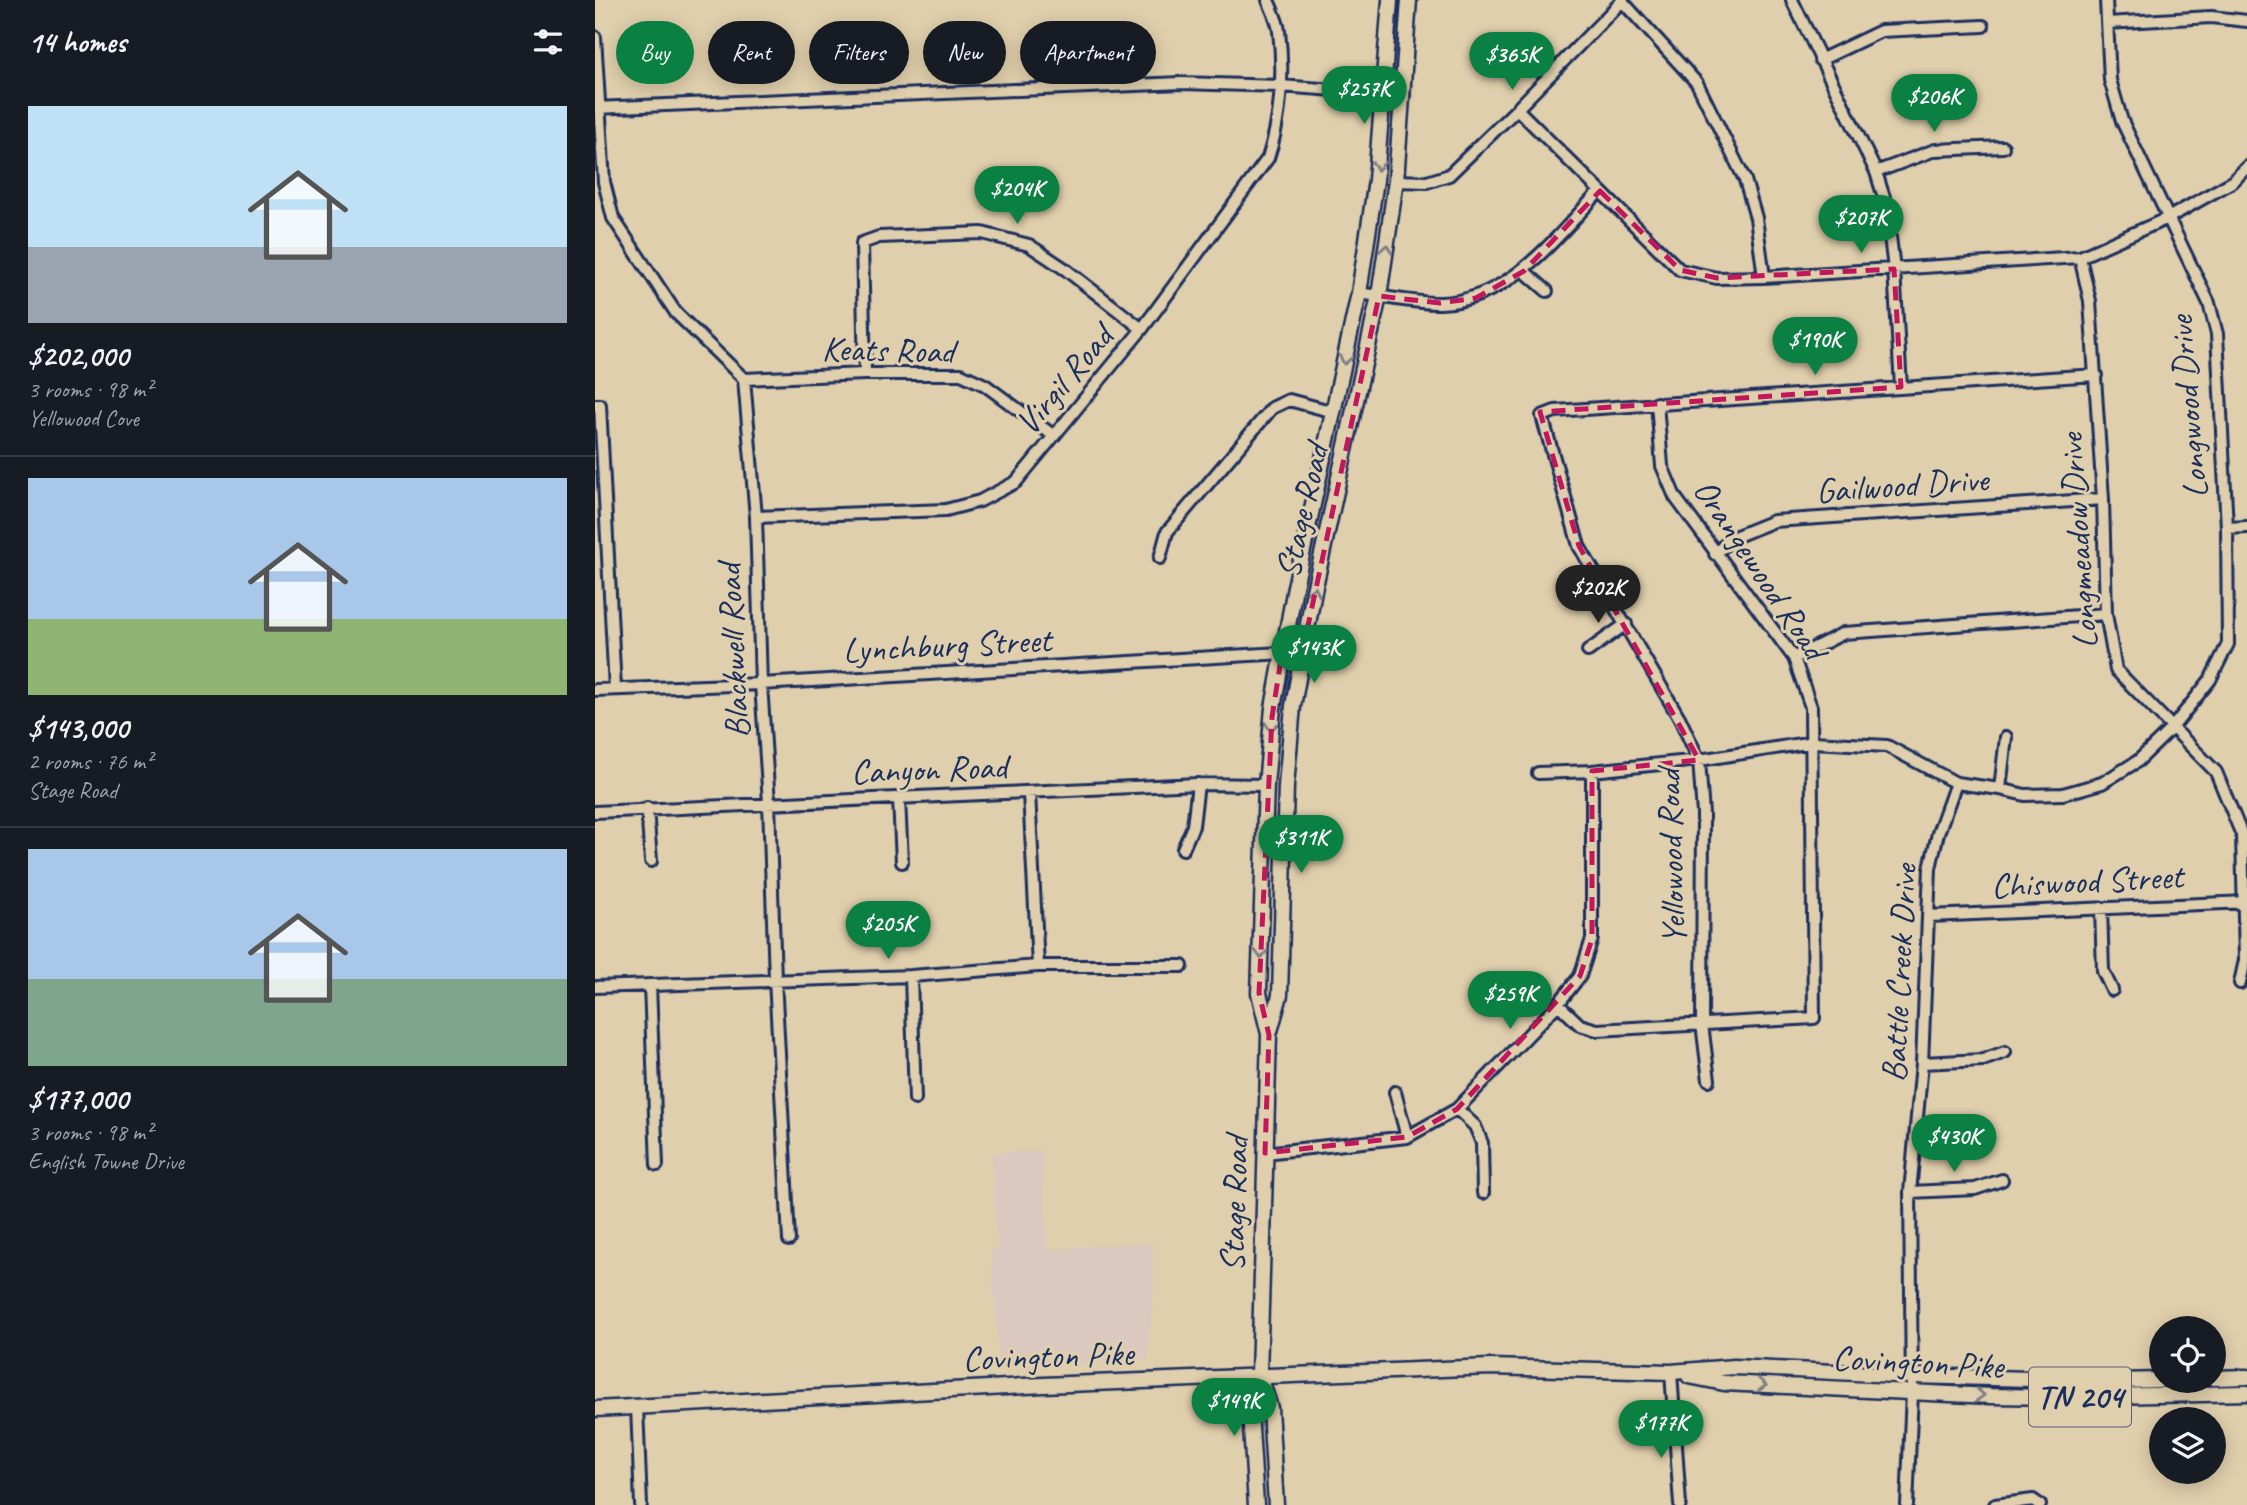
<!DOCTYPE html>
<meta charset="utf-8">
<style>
body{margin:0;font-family:Caveat,sans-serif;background:#242831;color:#f1f3f6;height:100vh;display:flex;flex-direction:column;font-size:26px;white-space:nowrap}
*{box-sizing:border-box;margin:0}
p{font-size:23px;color:#9ea1a6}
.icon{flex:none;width:38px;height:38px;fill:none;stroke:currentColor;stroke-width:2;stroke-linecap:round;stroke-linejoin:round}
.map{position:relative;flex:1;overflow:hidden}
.side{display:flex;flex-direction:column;background:#171b24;width:595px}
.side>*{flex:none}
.hud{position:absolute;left:21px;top:21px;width:665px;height:63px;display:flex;gap:14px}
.tools{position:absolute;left:1554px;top:1316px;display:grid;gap:14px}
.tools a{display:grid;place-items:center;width:77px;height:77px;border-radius:50%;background:#171b24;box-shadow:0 4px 18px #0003;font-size:35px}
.price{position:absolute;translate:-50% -60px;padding:0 16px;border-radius:24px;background:#0b8043;color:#fff;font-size:23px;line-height:46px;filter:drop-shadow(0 2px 4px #0008)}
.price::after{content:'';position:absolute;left:50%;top:42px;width:21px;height:16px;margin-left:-10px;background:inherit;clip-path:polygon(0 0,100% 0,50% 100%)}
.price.active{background:#222;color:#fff}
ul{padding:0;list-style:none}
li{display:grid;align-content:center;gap:14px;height:371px;padding:0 28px}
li+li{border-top:2px solid #363941}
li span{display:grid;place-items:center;height:217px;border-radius:0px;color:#555}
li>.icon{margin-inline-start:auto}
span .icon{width:126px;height:126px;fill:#fffc;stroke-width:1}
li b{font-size:30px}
h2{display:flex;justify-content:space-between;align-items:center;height:84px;padding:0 28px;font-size:30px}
.tag{padding:0 24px;border-radius:32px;background:#171b24;box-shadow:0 4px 18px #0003;font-size:24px;line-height:63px}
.tag.active{background:#0b8043;color:#fff}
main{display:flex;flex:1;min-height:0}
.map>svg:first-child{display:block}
</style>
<main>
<section class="side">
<h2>14 homes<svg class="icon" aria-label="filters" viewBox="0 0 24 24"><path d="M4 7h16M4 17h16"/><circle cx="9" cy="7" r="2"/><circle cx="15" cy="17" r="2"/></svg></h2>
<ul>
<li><span style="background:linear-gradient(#bfe0f5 65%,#9aa5b1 0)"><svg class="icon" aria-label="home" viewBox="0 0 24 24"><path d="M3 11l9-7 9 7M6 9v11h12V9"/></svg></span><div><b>$202,000</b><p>3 rooms · 98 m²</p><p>Yellowood Cove</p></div></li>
<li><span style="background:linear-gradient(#a9c7e8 65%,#8fb573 0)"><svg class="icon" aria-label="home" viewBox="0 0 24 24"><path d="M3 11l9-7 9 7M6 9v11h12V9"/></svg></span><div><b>$143,000</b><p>2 rooms · 76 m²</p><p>Stage Road</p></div></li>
<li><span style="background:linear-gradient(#a9c7e8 60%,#7fa58c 0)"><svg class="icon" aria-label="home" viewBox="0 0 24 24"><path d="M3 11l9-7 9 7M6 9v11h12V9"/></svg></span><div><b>$177,000</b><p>3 rooms · 98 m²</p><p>English Towne Drive</p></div></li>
</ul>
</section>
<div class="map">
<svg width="1652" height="1505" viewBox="0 0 1652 1505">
<rect width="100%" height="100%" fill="#e0cfac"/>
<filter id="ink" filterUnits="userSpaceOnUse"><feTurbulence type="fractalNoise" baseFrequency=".0143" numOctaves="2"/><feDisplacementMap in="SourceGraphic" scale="14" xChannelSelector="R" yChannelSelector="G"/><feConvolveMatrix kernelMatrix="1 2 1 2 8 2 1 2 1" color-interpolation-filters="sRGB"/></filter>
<g filter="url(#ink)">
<path fill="#dbc9bf" d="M447,1151L453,1249L557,1243L559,1284L553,1360L404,1369L396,1250L402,1249L396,1153Z"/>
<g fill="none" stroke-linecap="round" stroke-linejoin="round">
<defs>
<path id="minor" d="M1197,0L1281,172L1291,204L1299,269L1306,387
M1027,1L1102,83L1150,180L1161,218L1169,277
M1512,23L1616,17L1652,21
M0,37L9,182L18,218L81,313L149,379L161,517L166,684L174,803L180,979L194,1240
M1225,60L1286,31L1388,26
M0,108L586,83L685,86L809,95
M922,109L1085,270L1122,278L1169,277L1485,257L1573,218L1637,182L1652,167
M1281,172L1340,150L1408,147
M801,181L832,182L854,175L922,109L1028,0
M1485,257L1495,301L1508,499L1511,614L1521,670L1621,772L1647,835L1650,960L1645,983
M929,271L952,291
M764,293C790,297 819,303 845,303C915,301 961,237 1005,191
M270,374L267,243L284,237L387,233L434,245L470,269L547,329
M149,379L270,374H366L390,385L459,436
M0,405H5L20,689
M161,517L351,510L385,501L421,482L547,329L673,158C686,119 689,72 684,31C683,21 677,10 673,0
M1632,528L1652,527
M1120,554L1137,538L1179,521L1508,499
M565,558L572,532L677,408L694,400L739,412
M993,651L1031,624
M1199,658L1249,633L1511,614
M0,690L166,684L687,653L706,658
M943,773L997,771L1104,760L1218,742L1292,746L1361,783L1405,789L1430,795L1468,794L1507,783L1543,761L1577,728L1615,680L1633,644L1632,528L1622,334L1614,303L1527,121L1515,80L1511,0
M1405,789L1411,737
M434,793L443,966
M304,799L307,862
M52,808L56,861
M0,812L603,784L671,785
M588,849L598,826L603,784
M1506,908L1508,971L1517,990
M1334,916L1652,902
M316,976L320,1099
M55,985L62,1165
M0,987L316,976L443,966H587
M963,1004L985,1025L1002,1030L1219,1018L1216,707L1199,658L1080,497L1067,466L1062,403
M1327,1063L1388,1060L1410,1052
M1114,1080L1107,1024L1108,814L1104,760L1085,719L984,546L947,416L960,411L1501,375
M800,1092L812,1137
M862,1109L880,1126L887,1143L888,1193
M670,1153L812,1137L862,1109L963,1004L985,976L997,939V771
M1315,1192L1380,1189L1407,1180
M1076,1372L1085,1505
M42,1407L46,1505
M1312,1505L1317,1393L1315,1192L1327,1063L1335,868L1343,833L1361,783
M1400,1505L1438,1500L1445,1505"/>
<path id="major" d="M674,1034L664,993L671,785L678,708L700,587L764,293L781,180L795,0
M665,1376L675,1408L681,1505
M1094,1376L1129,1383L1396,1396L1471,1397L1652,1393
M1619,1378L1652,1377
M0,1409L448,1385L896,1367L1076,1372L1139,1367L1317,1376L1523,1381L1566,1380
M661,1505L655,1412L664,1375L674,1035L685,995L691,786L698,706L719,591L784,296L801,181L814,0"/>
</defs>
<use href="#minor" stroke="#1b2f5e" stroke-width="16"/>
<use href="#major" stroke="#1b2f5e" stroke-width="19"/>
<use href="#minor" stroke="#e0cfac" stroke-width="10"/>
<use href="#major" stroke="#e0cfac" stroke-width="14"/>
</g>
<defs><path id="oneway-chevron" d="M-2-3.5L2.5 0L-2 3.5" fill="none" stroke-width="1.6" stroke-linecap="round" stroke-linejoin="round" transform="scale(1.75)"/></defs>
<g stroke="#7e7f85">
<use href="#oneway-chevron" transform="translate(783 166) rotate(95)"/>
<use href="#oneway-chevron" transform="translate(791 249) rotate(-82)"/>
<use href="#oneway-chevron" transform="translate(750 360) rotate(102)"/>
<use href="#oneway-chevron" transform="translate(719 591) rotate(-78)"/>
<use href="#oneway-chevron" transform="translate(676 727) rotate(96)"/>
<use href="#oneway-chevron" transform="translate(666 954) rotate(92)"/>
<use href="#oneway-chevron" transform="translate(1167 1385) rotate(3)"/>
<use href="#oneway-chevron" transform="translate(1385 1395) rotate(2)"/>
</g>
</g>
<path fill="none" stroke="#c2185b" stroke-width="5" stroke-dasharray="14 9" stroke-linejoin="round" d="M1005,191L1085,270L1122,278L1299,269L1306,387L945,412L984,546L1104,760L997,771V939L985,976L862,1109L812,1137L670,1153L674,1035L664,993L677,717L687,653L706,658L784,296L845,303L881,298L929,271Z"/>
<g text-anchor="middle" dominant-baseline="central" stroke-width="6" stroke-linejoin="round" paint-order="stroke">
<rect fill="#e0cfac" stroke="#565f75" stroke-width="2" x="1434" y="1367.5" width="102" height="59" rx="5"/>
<g font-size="33" font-weight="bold" fill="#1b2f5e">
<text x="1485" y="1397">TN 204</text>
</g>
<g font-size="35" fill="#1b2f5e" stroke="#e0cfac">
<text transform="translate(293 350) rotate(1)">Keats Road</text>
<text transform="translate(469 380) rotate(-50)">Virgil Road</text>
<text transform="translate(1593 407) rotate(-95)">Longwood Drive</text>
<text transform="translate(1307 485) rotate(-4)">Gailwood Drive</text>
<text transform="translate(707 511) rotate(-77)">Stage Road</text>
<text transform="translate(1483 541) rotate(-94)">Longmeadow Drive</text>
<text transform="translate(1165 569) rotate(56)">Orangewood Road</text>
<text transform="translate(352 645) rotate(-3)">Lynchburg Street</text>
<text transform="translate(138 651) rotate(-93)">Blackwell Road</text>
<text transform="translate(334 769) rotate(-2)">Canyon Road</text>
<text transform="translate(1076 857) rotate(-92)">Yellowood Road</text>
<text transform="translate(1492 881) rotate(-3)">Chiswood Street</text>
<text transform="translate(1304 973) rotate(-87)">Battle Creek Drive</text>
<text transform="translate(639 1204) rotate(-88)">Stage Road</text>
<text transform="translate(453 1356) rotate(-2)">Covington Pike</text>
<text transform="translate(1323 1362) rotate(3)">Covington Pike</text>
</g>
</g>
</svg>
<div class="tools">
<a><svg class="icon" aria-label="locate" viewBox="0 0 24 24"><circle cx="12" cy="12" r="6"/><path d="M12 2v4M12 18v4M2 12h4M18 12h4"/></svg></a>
<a><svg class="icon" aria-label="layers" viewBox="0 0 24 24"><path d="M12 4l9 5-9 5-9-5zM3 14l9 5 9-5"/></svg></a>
</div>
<b class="price" style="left:917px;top:92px">$365K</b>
<b class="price" style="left:769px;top:126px">$257K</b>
<b class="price" style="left:1339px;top:134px">$206K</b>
<b class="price" style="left:422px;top:226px">$204K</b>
<b class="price" style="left:1266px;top:255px">$207K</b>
<b class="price" style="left:1220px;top:377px">$190K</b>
<b class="price active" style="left:1003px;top:625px">$202K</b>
<b class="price" style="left:719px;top:685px">$143K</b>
<b class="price" style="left:706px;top:875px">$311K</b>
<b class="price" style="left:293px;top:961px">$205K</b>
<b class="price" style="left:915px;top:1031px">$259K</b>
<b class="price" style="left:1359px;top:1174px">$430K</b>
<b class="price" style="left:639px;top:1438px">$149K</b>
<b class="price" style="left:1066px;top:1460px">$177K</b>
<div class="hud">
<a class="tag active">Buy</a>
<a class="tag">Rent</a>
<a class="tag">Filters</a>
<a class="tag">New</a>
<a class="tag">Apartment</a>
</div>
</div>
</main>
